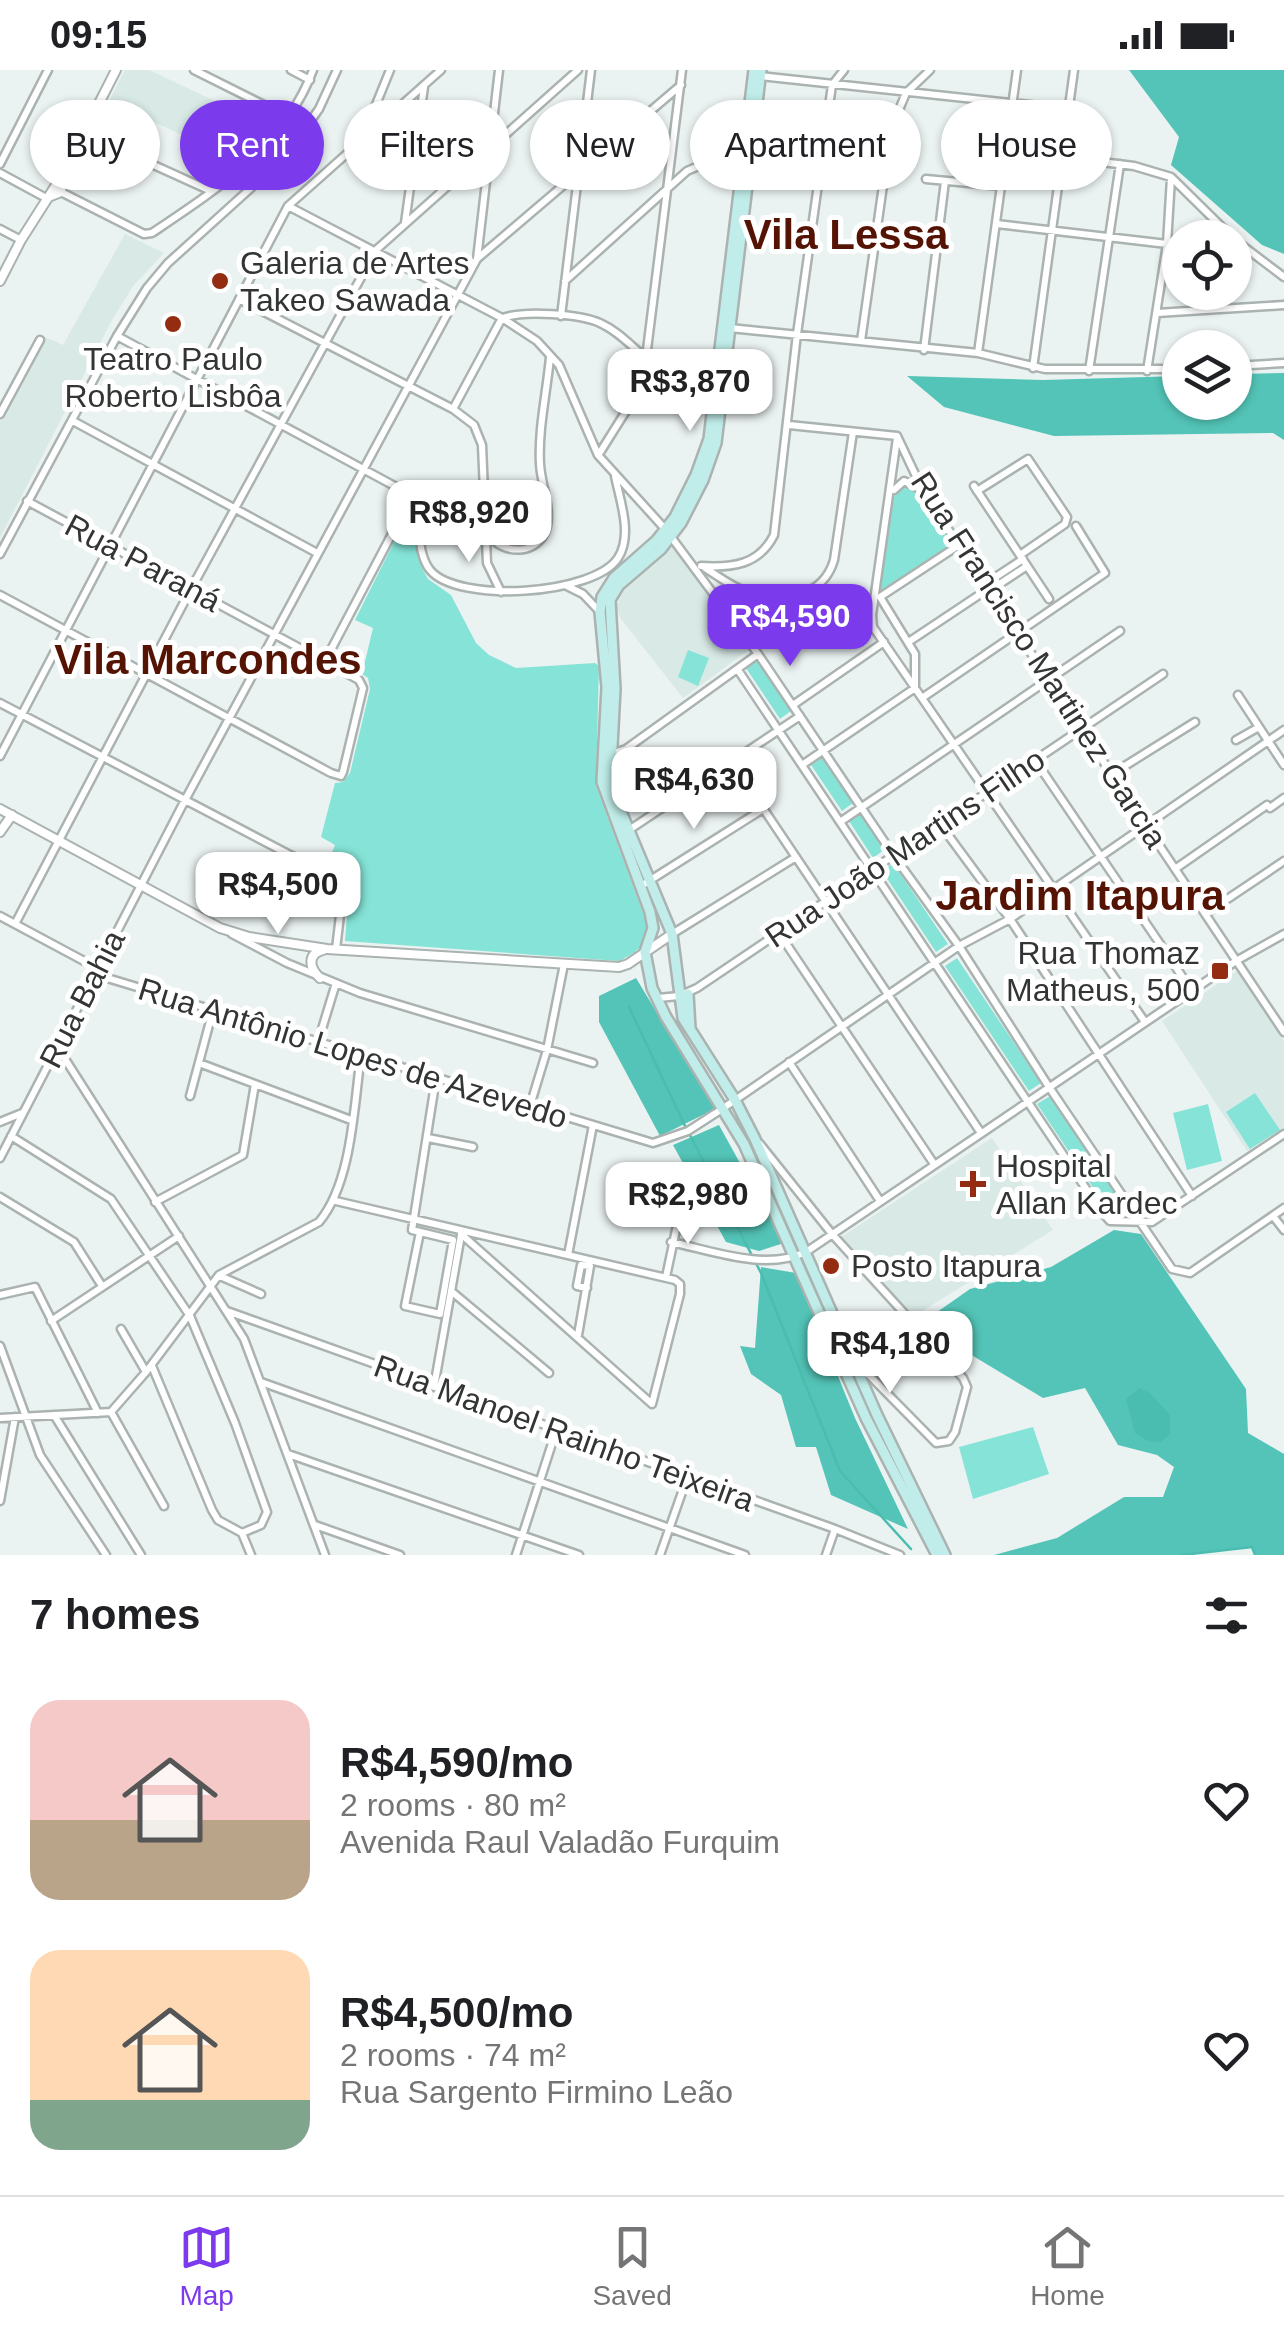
<!DOCTYPE html>
<meta charset="utf-8">
<style>
body{margin:0;font-family:Helvetica,sans-serif;background:#f2f2f2;color:#202124;height:100vh;display:flex;flex-direction:column;font-size:38px;white-space:nowrap}
*{box-sizing:border-box;margin:0}
p{font-size:32px;color:#757577}
.icon{flex:none;width:55px;height:55px;fill:none;stroke:currentColor;stroke-width:2;stroke-linecap:round;stroke-linejoin:round}
.map{position:relative;height:1485px;overflow:hidden}
.sheet{display:flex;flex-direction:column;background:#fff;flex:1}
.sheet>*{flex:none}
.guide{position:absolute;left:30px;top:30px;width:1225px;height:90px;display:flex;gap:20px}
.tools{position:absolute;left:1162px;top:150px;display:grid;gap:20px}
.tools a{display:grid;place-items:center;width:90px;height:90px;border-radius:50%;background:#fff;box-shadow:0 2px 8px #0004;font-size:50px}
.price{position:absolute;translate:-50% -85px;padding:0 22px;border-radius:20px;background:#fff;color:#222;font-size:32px;line-height:65px;filter:drop-shadow(0 2px 5px #0008)}
.price::after{content:'';position:absolute;left:50%;top:60px;width:30px;height:22px;margin-left:-15px;background:inherit;clip-path:polygon(0 0,100% 0,50% 100%)}
.price.selected{background:#7c3aed;color:#fff}
ul{padding:0;list-style:none}
li{display:flex;align-items:center;gap:30px;height:250px;padding:0 30px}
li span{display:grid;place-items:center;flex:none;width:280px;height:200px;border-radius:30px;color:#555}
li>.icon{margin-inline-start:auto}
span .icon{width:120px;height:120px;fill:#fffc;stroke-width:1}
li b{font-size:42px}
h2{display:flex;justify-content:space-between;align-items:center;height:120px;padding:0 30px;font-size:42px}
.chip{padding:0 35px;border-radius:45px;background:#fff;box-shadow:0 2px 8px #0004;font-size:35px;line-height:90px}
.chip.selected{background:#7c3aed;color:#fff}
.status{display:flex;justify-content:space-between;align-items:center;height:70px;padding:0 50px;background:#fff;direction:ltr}
.status svg{height:28px;fill:currentColor}
.menu{display:flex;justify-content:space-around;align-items:center;height:140px;border-top:2px solid #e0e0e0;background:#fff;font-size:28px;color:#757577}
.menu a{display:grid;justify-items:center;gap:5px}
.menu .selected{color:#7c3aed}
.map>svg:first-child{display:block}
</style>
<div class="status"><b>09:15</b><svg viewBox="0 0 49 12"><path d="M0 12V9h3v3zM5 12V6h3v6zM10 12V3h3v9zM15 12V0h3v12zM26 1h20v11H26zM47 4h2v5h-2z"/></svg></div>
<div class="map">
<svg width="1284" height="1485" viewBox="0 0 1284 1485">
<rect width="100%" height="100%" fill="#ebf3f2"/>
<path fill="#d8e9e6" d="M125,0H149L268,56L234,89L109,31Z
M125,164L164,183L133,216L111,252L0,468V352L45,267L63,275Z
M671,475L750,579L683,628L621,549L616,537L626,515Z
M1237,901L1284,971V1058L1247,1081L1162,951Z
M992,1068L1053,1160L911,1248L841,1167Z"/>
<path fill="#85e4d7" d="M906,415L914,416L954,476L882,523L879,521L894,427L898,419Z
M412,447L423,500L428,509L451,525L476,573L489,585L516,598L595,593L599,596L596,716L647,854V870L634,883L619,891L345,871L349,817L346,811L325,800L335,775L321,767L335,713L343,712L350,703L370,619L368,608L362,604L373,558L355,550L406,448Z
M688,580L709,588L698,616L678,607Z
M757,590L791,641L780,649L746,598Z
M822,688L853,733L842,741L811,695Z
M860,744L884,780L873,788L849,751Z
M893,793L948,874L936,882L882,801Z
M957,888L1041,1013L1029,1021L945,896Z
M1255,1023L1280,1060L1250,1079L1226,1042Z
M1050,1026L1131,1145L1110,1143L1037,1034Z
M1208,1034L1222,1091L1187,1100L1173,1043Z
M1033,1357L1049,1404L973,1429L959,1377Z"/>
<path fill="#53c4b7" d="M1129,0H1284V184L1262,175L1171,95L1179,67Z
M1284,303V370L1273,363L1054,366L944,337L907,306L1043,310L1180,306V332H1235V304Z
M636,908L715,1039L660,1066L599,952V926Z
M719,1055L784,1173L759,1181L726,1172L673,1075Z
M1114,1160L1141,1164L1246,1319L1248,1363L1284,1384V1485H1255L1251,1477L1182,1485H994L1057,1468L1124,1427H1163L1174,1397L1157,1385L1118,1375L1085,1318L1043,1328L920,1254L970,1219L1051,1197Z
M761,1197L796,1203L855,1348L908,1459L831,1425L816,1377H796L781,1325L751,1304L740,1276L755,1278Z"/>
<path fill="#4bbdb0" d="M1140,1318L1150,1323L1170,1345V1364L1161,1372L1148,1371L1135,1363L1126,1329Z"/>
<g fill="none" stroke-linecap="round" stroke-linejoin="round">
<path stroke="#4bbdb0" stroke-width="2.5" d="M629,937L686,1058
M690,1065L761,1203L840,1401L911,1479
M1182,1485L1252,1477L1255,1485"/>
<defs>
<path id="minor" d="M194,0L288,47
M291,0L310,10
M759,6L1068,39
M83,63L211,121
M362,69L390,0
M1061,87L1134,96L1171,107L1233,168
M0,94L48,0
M0,103L46,128
M926,109L1001,116
M61,122L144,164L152,163C216,120 285,76 313,0
M288,136L502,248L537,271L559,295L598,385L666,460L758,584L894,786L959,876L1049,1017L1172,1199L1190,1203L1284,1138
M405,153L424,17
M997,154L1167,174
M0,159L21,170
M1235,170L1284,207
M1166,184H1180
M478,188L681,15
M565,211L687,101L710,91L747,85
M239,229L453,339L474,355L482,375L487,493L501,522
M1157,243L1284,235
M561,246L591,0
M503,248C524,240 580,244 600,253C618,261 631,276 646,288
M730,258L978,283L1045,299H1180
M117,266L413,426C422,449 415,481 430,500C458,534 594,525 618,488C633,465 620,431 615,406
M861,271L891,59L906,23L930,0
M924,280L945,111
M978,283L1017,0
M1235,296L1284,293
M1033,298L1074,0
M1089,301L1120,94
M1147,301L1167,174L1171,108
M453,339L502,248
M0,344L40,270
M73,351L317,483
M789,355L897,366
M897,366L924,423L1284,962
M897,368L872,545L873,557L1145,952
M599,384L631,333L646,288L682,0
M974,416L1049,529
M894,420L904,411L920,419
M977,421L1028,389L1067,447L1065,454L1020,485
M488,464C503,486 540,486 547,456C551,436 541,414 540,394C538,359 547,321 550,287
M0,484L117,266L147,218L168,193L284,88L319,39L337,0
M701,496C732,498 759,495 774,465L797,264L832,15L844,0
M705,498C718,506 732,517 747,522C780,534 823,528 834,490L853,362
M985,514L1023,489
M565,515L583,524L600,542
M989,521L1027,496
M0,525L331,703L341,706L343,702L363,618L359,610L27,431
M880,527L959,475
M729,541L873,557
M910,571L988,519
M325,591L404,441L416,434
M738,600L1101,1141L1110,1151L1152,1152L1284,1064
M1238,625L1284,695
M922,628L1105,503L1076,456
M0,633L338,810L343,820L336,879
M793,635L884,572
M1236,670L1259,657
M611,684L626,679L758,584
M0,686L288,136L441,0
M1035,690L1192,921
M732,692L981,1063
M802,695L915,618V584L880,527
M1112,704L1195,652
M1270,738L1284,728
M840,752L1120,561
M940,754L1010,849L1192,1126
M626,762L800,646
M1175,799L1267,735
M641,816L763,739
M1205,844L1284,791
M0,846L97,898
M15,854L191,519L376,180L578,0
M779,863L934,1094
M232,864L287,893L360,923L593,993
M672,864L796,787
M94,904L653,1073L688,1061L722,1039L959,876L1010,849L1284,660
M658,928L679,926L697,918L1163,604
M318,972L336,913
M58,978L244,1269L325,1485
M789,992L880,1131
M199,993L351,1050
M190,1026L213,940
M530,1036L547,980L564,894
M0,1052L22,1043
M11,1066L111,1129L190,1246L235,1353L267,1442L261,1455L242,1463L251,1485
M428,1068L473,1077
M760,1074L832,1164L963,1308L967,1317L955,1362L949,1371L936,1373L869,1305L859,1301
M0,1088L184,732L477,189L499,0
M0,1127L74,1172L102,1216
M336,1131L675,1210L680,1214V1224L652,1334L461,1164
M155,1132L243,1085L255,1014
M1273,1146L1284,1160
M420,1162L405,1236L440,1244L453,1170L412,1160L436,1008
M671,1172C713,1181 765,1201 806,1182L1236,891L1284,864
M568,1185L593,1055
M220,1206L261,1224
M666,1207L680,1141
M451,1221L549,1303
M0,1225L35,1217L98,1343
M227,1241L835,1459L900,1485
M51,1251L179,1166
M121,1259L146,1302
M578,1265L590,1196L581,1195L577,1216L587,1218
M0,1276L40,1385L106,1485
M152,1296L212,1440L218,1450L242,1463
M261,1312L745,1485
M434,1317L461,1165
M111,1342L146,1302L219,1205L319,1152C352,1113 354,1035 361,985
M111,1342L164,1436
M54,1345L141,1485
M0,1348L111,1342
M288,1384L579,1485
M0,1431L15,1347
M315,1455L400,1485
M516,1485L556,1361
M660,1485L687,1408
M826,1485L835,1459"/>
<path id="tertiary" d="M46,128L61,122L62,108
M0,211L21,170L63,104L116,0
M0,739L220,858L249,867L327,879L619,897L628,894L672,864
M0,762L12,745
M320,908C309,898 307,884 323,880"/>
<path id="secondary" d="M754,0L709,369L696,405L675,447L656,471L614,508L602,527L600,542L607,617L602,712L650,842L653,858L645,882L652,918L666,947L744,1074L866,1348L937,1485
M761,0L716,373L703,410L681,453L661,479L619,515L610,530L615,619L610,715L672,864L683,948L735,1030L755,1069L877,1345L945,1485
M688,924L690,958"/>
</defs>
<use href="#minor" stroke="#abb3b1" stroke-width="11"/>
<use href="#tertiary" stroke="#abb3b1" stroke-width="12"/>
<use href="#secondary" stroke="#abb3b1" stroke-width="14"/>
<use href="#minor" stroke="#fff" stroke-width="6"/>
<use href="#tertiary" stroke="#fff" stroke-width="8"/>
<use href="#secondary" stroke="#c0ede9" stroke-width="9"/>
</g>
<g fill="#942c11" stroke="#fff" stroke-width="4">
<circle cx="220" cy="211" r="10"/>
<circle cx="173" cy="254" r="10"/>
<rect x="1210" y="891" width="20" height="20" rx="5"/>
<path d="M968 1099h10v10h10v10h-10v10h-10v-10h-10v-10h10z"/>
<circle cx="831" cy="1196" r="10"/>
</g>
<g text-anchor="middle" dominant-baseline="central" stroke-width="10" stroke-linejoin="round" paint-order="stroke">
<g font-size="32" fill="#323534" stroke="#fff" text-anchor="start">
<text x="240" y="193">Galeria de Artes<tspan x="240" dy="37">Takeo Sawada</tspan></text>
<text x="173" y="289" text-anchor="middle">Teatro Paulo<tspan x="173" dy="37">Roberto Lisbôa</tspan></text>
<text x="1200" y="883" text-anchor="end">Rua Thomaz<tspan x="1200" dy="37">Matheus, 500</tspan></text>
<text x="996" y="1096">Hospital<tspan x="996" dy="37">Allan Kardec</tspan></text>
<text x="851" y="1196">Posto Itapura</text>
</g>
<g font-size="32" fill="#323534" stroke="#fff">
<text transform="translate(143 493) rotate(28)">Rua Paraná</text>
<text transform="translate(1039 590) rotate(57)">Rua Francisco Martinez Garcia</text>
<text transform="translate(905 778) rotate(-34)">Rua João Martins Filho</text>
<text transform="translate(82 929) rotate(-63)">Rua Bahia</text>
<text transform="translate(353 983) rotate(17)">Rua Antônio Lopes de Azevedo</text>
<text transform="translate(564 1363) rotate(20)">Rua Manoel Rainho Teixeira</text>
</g>
<g font-size="42" font-weight="bold" fill="#551303" stroke="#fff">
<text x="846" y="164">Vila Lessa</text>
<text x="208" y="589">Vila Marcondes</text>
<text x="1080" y="825">Jardim Itapura</text>
</g>
</g>
</svg>
<div class="tools">
<a><svg class="icon" aria-label="locate" viewBox="0 0 24 24"><circle cx="12" cy="12" r="6"/><path d="M12 2v4M12 18v4M2 12h4M18 12h4"/></svg></a>
<a><svg class="icon" aria-label="layers" viewBox="0 0 24 24"><path d="M12 4l9 5-9 5-9-5zM3 14l9 5 9-5"/></svg></a>
</div>
<b class="price" style="left:690px;top:364px">R$3,870</b>
<b class="price" style="left:469px;top:495px">R$8,920</b>
<b class="price selected" style="left:790px;top:599px">R$4,590</b>
<b class="price" style="left:694px;top:762px">R$4,630</b>
<b class="price" style="left:278px;top:867px">R$4,500</b>
<b class="price" style="left:688px;top:1177px">R$2,980</b>
<b class="price" style="left:890px;top:1326px">R$4,180</b>
<div class="guide">
<a class="chip">Buy</a>
<a class="chip selected">Rent</a>
<a class="chip">Filters</a>
<a class="chip">New</a>
<a class="chip">Apartment</a>
<a class="chip">House</a>
</div>
</div>
<section class="sheet">
<h2>7 homes<svg class="icon" aria-label="filters" viewBox="0 0 24 24"><path d="M4 7h16M4 17h16"/><circle cx="9" cy="7" r="2"/><circle cx="15" cy="17" r="2"/></svg></h2>
<ul>
<li><span style="background:linear-gradient(#f6c9c9 60%,#b9a48a 0)"><svg class="icon" aria-label="home" viewBox="0 0 24 24"><path d="M3 11l9-7 9 7M6 9v11h12V9"/></svg></span><div><b>R$4,590/mo</b><p>2 rooms · 80 m²</p><p>Avenida Raul Valadão Furquim</p></div><svg class="icon" aria-label="heart" viewBox="0 0 24 24"><path d="M12 20l-8-8c-3-5 5-10 8-4 3-6 11-1 8 4z"/></svg></li>
<li><span style="background:linear-gradient(#ffd9b3 75%,#7fa58c 0)"><svg class="icon" aria-label="home" viewBox="0 0 24 24"><path d="M3 11l9-7 9 7M6 9v11h12V9"/></svg></span><div><b>R$4,500/mo</b><p>2 rooms · 74 m²</p><p>Rua Sargento Firmino Leão</p></div><svg class="icon" aria-label="heart" viewBox="0 0 24 24"><path d="M12 20l-8-8c-3-5 5-10 8-4 3-6 11-1 8 4z"/></svg></li>
</ul>
</section>
<nav class="menu">
<a class="selected"><svg class="icon" aria-label="map" viewBox="0 0 24 24"><path d="M3 6l6-2 6 2 6-2v14l-6 2-6-2-6 2zM9 4v14M15 6v14"/></svg>Map</a>
<a><svg class="icon" aria-label="saved" viewBox="0 0 24 24"><path d="M7 4h10v16l-5-4-5 4z"/></svg>Saved</a>
<a><svg class="icon" aria-label="home" viewBox="0 0 24 24"><path d="M3 11l9-7 9 7M6 9v11h12V9"/></svg>Home</a>
</nav>
